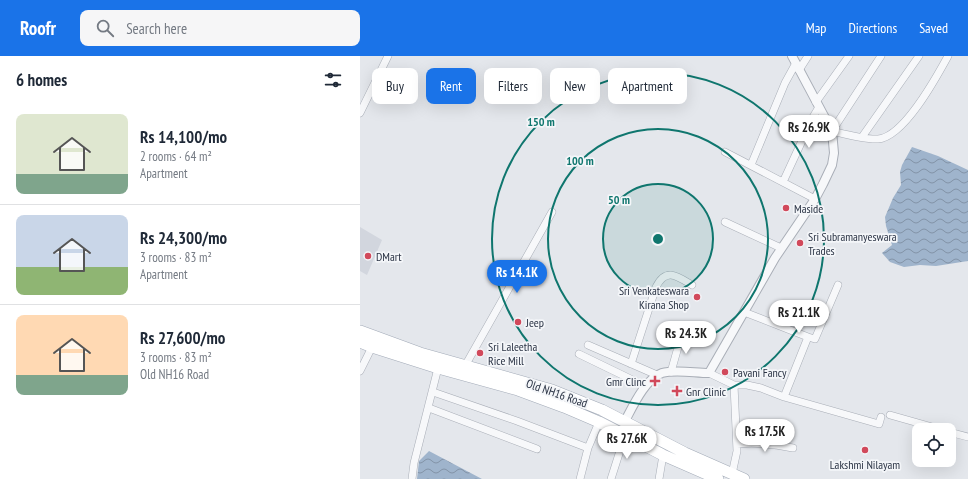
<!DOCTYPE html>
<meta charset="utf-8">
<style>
body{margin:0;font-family:"PT Sans Narrow",sans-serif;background:#f6f6f7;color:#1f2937;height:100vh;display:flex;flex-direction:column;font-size:15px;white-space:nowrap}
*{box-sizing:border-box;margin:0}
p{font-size:13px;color:#747a83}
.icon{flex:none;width:22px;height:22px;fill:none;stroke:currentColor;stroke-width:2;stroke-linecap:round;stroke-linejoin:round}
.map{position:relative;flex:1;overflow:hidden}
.side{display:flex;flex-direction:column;background:#fff;width:360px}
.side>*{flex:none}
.top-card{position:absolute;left:12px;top:12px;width:380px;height:36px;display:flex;gap:8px}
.controls{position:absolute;left:552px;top:367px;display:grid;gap:8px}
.controls a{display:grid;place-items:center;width:44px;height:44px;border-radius:8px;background:#fff;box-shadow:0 4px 16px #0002;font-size:20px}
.price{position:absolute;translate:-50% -34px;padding:0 9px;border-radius:14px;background:#fff;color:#222;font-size:13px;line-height:26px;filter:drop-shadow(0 1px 2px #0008)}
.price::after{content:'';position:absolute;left:50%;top:24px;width:12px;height:9px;margin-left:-6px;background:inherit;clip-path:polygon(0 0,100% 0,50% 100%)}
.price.active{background:#1a73e8;color:#fff}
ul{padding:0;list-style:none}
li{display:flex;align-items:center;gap:12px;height:100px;padding:0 16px}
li+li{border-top:1px solid #e0e1e3}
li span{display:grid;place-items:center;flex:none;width:112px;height:80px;border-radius:8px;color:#555}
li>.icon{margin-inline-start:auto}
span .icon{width:48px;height:48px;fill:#fffc;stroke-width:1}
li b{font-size:17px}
h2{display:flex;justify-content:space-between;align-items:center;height:48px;padding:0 16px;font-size:17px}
.pill{padding:0 14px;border-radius:8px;background:#fff;box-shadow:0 4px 16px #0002;font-size:14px;line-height:36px}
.pill.active{background:#1a73e8;color:#fff}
header{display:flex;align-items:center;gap:24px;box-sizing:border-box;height:56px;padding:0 20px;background:#1a73e8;color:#fff}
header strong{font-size:19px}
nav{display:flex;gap:22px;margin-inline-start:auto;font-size:14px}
.search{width:280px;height:36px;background:#f6f6f7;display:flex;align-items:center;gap:10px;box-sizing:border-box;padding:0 14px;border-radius:8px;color:#747a83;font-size:15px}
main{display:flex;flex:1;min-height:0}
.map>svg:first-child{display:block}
</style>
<header>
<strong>Roofr</strong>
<div class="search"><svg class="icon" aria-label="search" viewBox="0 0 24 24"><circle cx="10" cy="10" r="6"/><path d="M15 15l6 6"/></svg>Search here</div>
<nav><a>Map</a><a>Directions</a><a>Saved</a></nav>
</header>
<main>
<section class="side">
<h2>6 homes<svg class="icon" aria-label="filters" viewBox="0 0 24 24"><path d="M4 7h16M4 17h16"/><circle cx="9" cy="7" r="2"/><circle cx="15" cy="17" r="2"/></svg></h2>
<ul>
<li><span style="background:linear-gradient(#dfe7d0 75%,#7fa58c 0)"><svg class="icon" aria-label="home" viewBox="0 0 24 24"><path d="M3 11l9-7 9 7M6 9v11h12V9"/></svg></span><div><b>Rs 14,100/mo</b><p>2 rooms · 64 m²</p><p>Apartment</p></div></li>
<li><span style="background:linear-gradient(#c9d6e8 65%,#8fb573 0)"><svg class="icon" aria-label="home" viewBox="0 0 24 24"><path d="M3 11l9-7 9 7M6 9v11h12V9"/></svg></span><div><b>Rs 24,300/mo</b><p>3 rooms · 83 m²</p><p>Apartment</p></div></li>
<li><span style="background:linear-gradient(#ffd9b3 75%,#7fa58c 0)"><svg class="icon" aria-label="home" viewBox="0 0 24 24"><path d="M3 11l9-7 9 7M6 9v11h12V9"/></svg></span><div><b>Rs 27,600/mo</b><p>3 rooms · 83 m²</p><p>Old NH16 Road</p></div></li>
</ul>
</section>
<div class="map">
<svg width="608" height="423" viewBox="0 0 608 423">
<defs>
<pattern id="water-waves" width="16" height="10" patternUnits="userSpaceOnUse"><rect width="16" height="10" fill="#9fb4cc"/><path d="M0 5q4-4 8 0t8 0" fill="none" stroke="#8293a7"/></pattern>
</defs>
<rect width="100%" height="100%" fill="#e4e7ec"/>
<path fill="#d2d6de" d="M0,171L22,184L7,219L0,215Z"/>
<path fill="url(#water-waves)" d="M552,91L578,100L608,114V205L576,210L560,209L544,211L530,206L522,197L532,189L526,170L525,161L533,142L541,129L540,116L542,109Z
M69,395L122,423H57L59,405Z"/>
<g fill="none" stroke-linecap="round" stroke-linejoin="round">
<defs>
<path id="minor" d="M521,0L472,75C484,78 506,84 518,83C544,81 576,22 588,0
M439,14L448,0
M456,46L489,0
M0,57L28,0
M502,81L559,0
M365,96L455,143
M391,109L425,27L436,7
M423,126L453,61L459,51
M365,166L421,192
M384,256L448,281
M228,289L297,319
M219,298L285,330
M271,308L296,231C306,211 317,220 332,229
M105,310L192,156
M0,315L12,291
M311,316L322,277
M349,317L374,329H387L401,332L424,341L519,368L521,361
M73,336L157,365L228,392L220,423
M424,341L448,281L455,283L478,229
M69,352L177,393
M530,359L583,374
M589,376L608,381
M377,388C397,386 414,388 433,392
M228,392L239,366
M372,418L377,395L374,329
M52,423L54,407L78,312
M251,423L265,379
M299,423L303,399"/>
<path id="tertiary" d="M265,365C273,350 285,323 302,317C315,313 335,317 349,317L415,202L455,143L463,128L472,109L474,97L472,75L432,0"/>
<path id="primary" d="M0,275L60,297L192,334L242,354L325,397L384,423
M0,286L12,291L78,312L158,334L204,351L239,366L303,399L358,423"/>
</defs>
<use href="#minor" stroke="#a9aeb7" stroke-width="8"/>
<use href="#tertiary" stroke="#a9aeb7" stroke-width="10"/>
<use href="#primary" stroke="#a3abb8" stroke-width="12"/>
<use href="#minor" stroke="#f7f8fa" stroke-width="7"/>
<use href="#tertiary" stroke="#f7f8fa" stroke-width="8"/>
<use href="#primary" stroke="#fff" stroke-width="11"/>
</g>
<circle cx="298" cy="183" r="55" fill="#0f766e" fill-opacity=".12"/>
<g fill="none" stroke="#0f766e" stroke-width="2">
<circle cx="298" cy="183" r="55"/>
<circle cx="298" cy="183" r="110"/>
<circle cx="298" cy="183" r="166"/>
</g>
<g fill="#d1495b" stroke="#f4f6f9" stroke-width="1.5">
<circle cx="426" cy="152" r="4"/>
<circle cx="440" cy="187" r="4"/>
<circle cx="8" cy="200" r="4"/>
<circle cx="337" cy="241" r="4"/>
<circle cx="158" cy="266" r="4"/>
<circle cx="120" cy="297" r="4"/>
<circle cx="365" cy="316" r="4"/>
<path d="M293 319h4v4h4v4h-4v4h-4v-4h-4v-4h4z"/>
<path d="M315 329h4v4h4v4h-4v4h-4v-4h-4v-4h4z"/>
<circle cx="505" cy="394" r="4"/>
</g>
<g text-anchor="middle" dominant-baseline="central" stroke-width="3.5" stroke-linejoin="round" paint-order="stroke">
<g font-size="12" fill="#2b3445" stroke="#f4f6f9" text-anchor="start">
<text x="434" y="152">Maside</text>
<text x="448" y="180">Sri Subramanyeswara<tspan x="448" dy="14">Trades</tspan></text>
<text x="16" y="200">DMart</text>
<text x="329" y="234" text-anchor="end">Sri Venkateswara<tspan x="329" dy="14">Kirana Shop</tspan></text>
<text x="166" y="266">Jeep</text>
<text x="128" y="290">Sri Laleetha<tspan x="128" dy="14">Rice Mill</tspan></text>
<text x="373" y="316">Pavani Fancy</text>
<text x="286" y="325" text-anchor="end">Gmr Clinc</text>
<text x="326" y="335">Gnr Clinic</text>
<text x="505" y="408" text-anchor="middle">Lakshmi Nilayam</text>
</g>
<g font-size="12" fill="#2b3445" stroke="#f4f6f9">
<text transform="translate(197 337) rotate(19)">Old NH16 Road</text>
</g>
</g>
<circle cx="298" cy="183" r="6" fill="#0f766e" stroke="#f4f6f9" stroke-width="2"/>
<g font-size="12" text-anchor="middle" font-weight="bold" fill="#0f766e" stroke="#f4f6f9" stroke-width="3.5" stroke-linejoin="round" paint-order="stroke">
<text x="181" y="70">150 m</text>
<text x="220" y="109">100 m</text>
<text x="259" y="148">50 m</text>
</g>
</svg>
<div class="controls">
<a><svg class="icon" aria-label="locate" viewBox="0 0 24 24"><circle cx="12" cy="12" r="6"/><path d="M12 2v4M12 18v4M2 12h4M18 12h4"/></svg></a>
</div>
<b class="price" style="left:449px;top:93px">Rs 26.9K</b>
<b class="price active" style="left:157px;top:238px">Rs 14.1K</b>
<b class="price" style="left:439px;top:278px">Rs 21.1K</b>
<b class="price" style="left:326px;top:299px">Rs 24.3K</b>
<b class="price" style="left:405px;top:397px">Rs 17.5K</b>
<b class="price" style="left:267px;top:404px">Rs 27.6K</b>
<div class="top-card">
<a class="pill">Buy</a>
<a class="pill active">Rent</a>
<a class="pill">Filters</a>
<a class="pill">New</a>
<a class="pill">Apartment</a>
</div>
</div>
</main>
